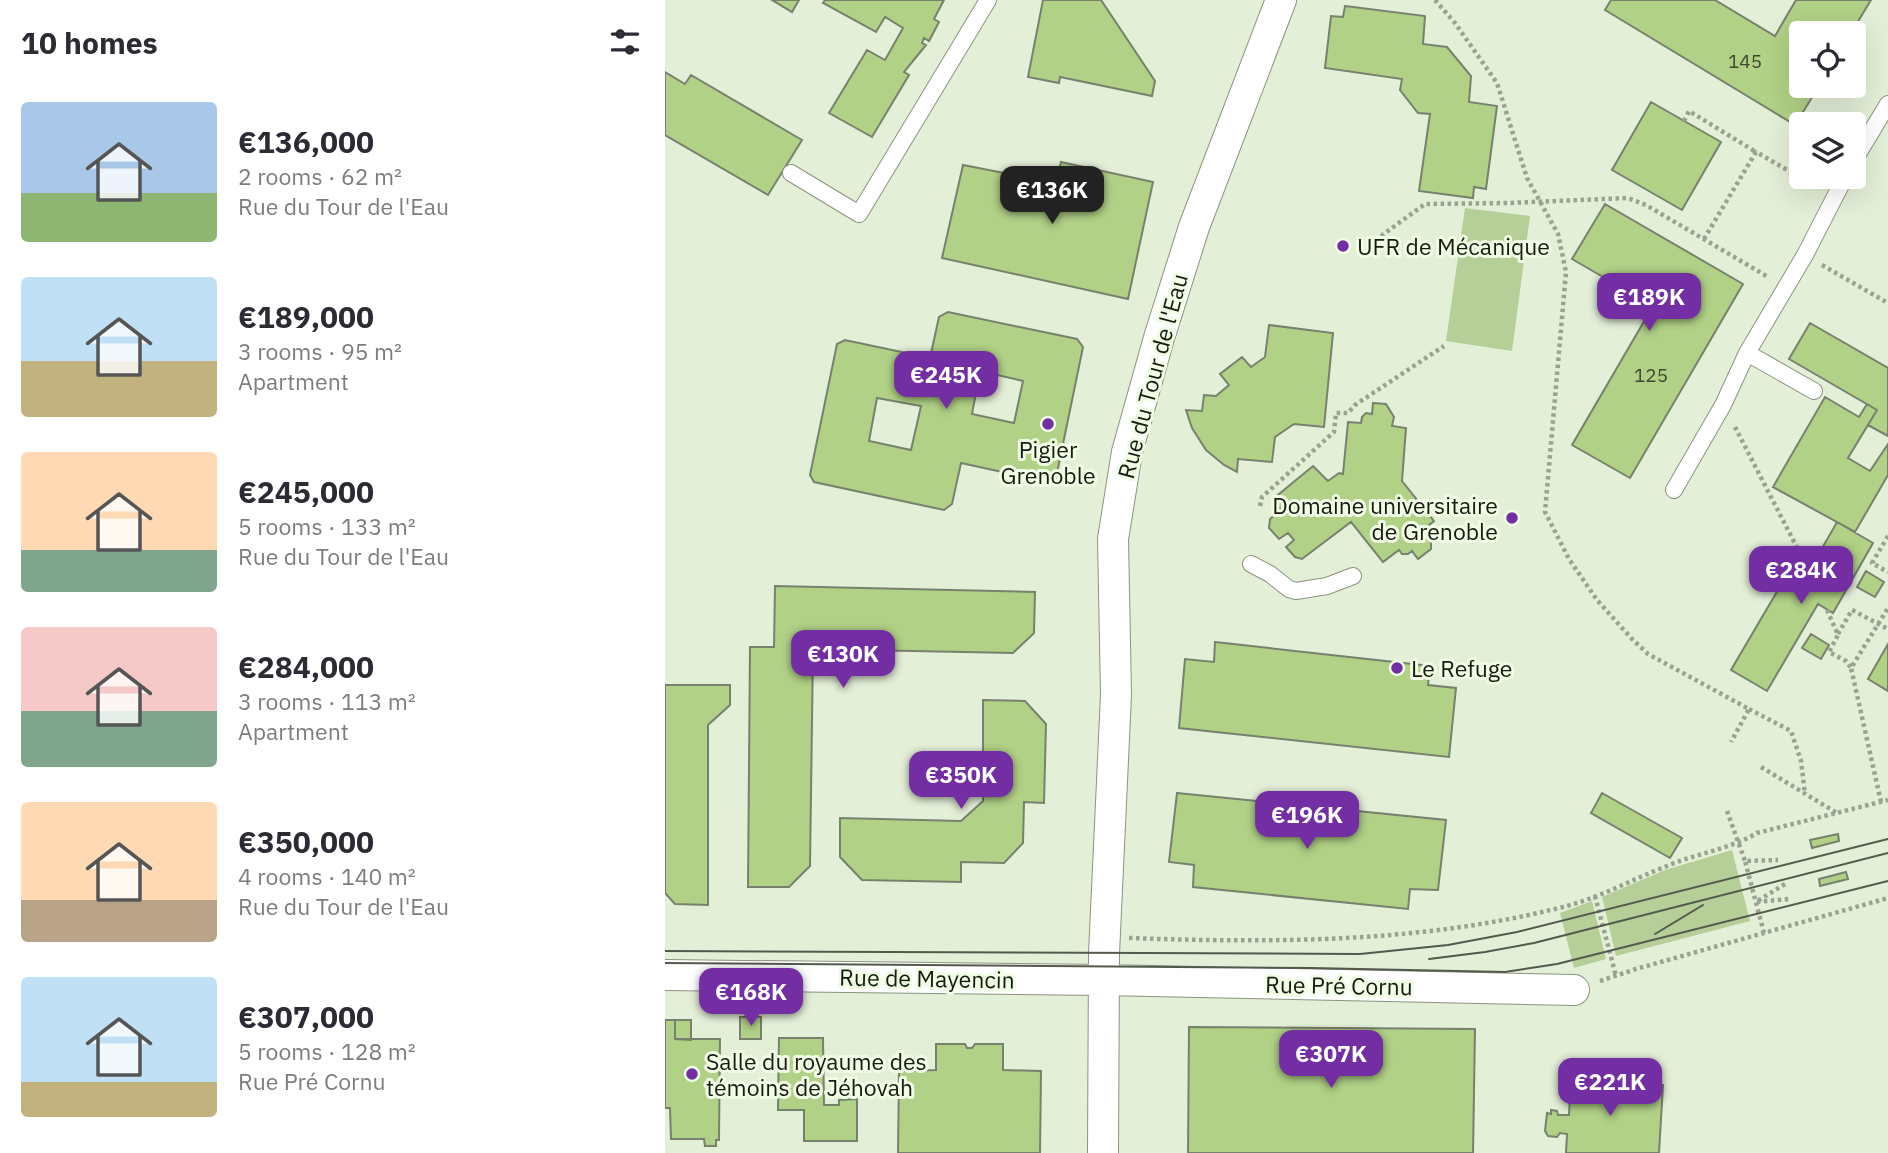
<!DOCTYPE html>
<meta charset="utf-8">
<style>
body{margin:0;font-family:"IBM Plex Sans",sans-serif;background:#f7f7f7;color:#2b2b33;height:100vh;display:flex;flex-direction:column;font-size:26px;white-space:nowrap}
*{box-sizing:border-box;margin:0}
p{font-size:23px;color:#7c7c81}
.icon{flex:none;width:38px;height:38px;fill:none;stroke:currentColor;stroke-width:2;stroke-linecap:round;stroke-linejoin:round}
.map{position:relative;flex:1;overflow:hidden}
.drawer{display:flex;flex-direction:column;background:#fff;width:665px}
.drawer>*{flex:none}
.controls{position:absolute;left:1124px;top:21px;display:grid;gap:14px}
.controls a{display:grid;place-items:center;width:77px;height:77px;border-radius:7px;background:#fff;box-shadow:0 7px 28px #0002;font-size:35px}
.price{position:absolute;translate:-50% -60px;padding:0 16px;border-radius:14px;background:#722ea2;color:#fff;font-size:23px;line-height:46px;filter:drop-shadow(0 2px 4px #0008)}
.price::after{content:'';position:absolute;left:50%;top:42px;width:21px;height:16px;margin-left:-10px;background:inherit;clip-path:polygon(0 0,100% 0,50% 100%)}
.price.active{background:#222;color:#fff}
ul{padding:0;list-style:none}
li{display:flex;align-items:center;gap:21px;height:175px;padding:0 21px}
li span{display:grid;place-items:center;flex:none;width:196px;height:140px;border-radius:7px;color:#555}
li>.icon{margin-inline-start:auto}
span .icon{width:84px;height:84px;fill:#fffc;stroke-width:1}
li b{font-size:30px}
h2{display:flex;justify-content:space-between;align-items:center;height:84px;padding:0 21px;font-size:30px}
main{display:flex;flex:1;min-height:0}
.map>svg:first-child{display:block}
</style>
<main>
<section class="drawer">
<h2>10 homes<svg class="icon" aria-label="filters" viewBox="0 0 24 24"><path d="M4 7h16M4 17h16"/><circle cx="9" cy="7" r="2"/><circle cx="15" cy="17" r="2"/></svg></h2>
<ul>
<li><span style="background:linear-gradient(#a9c7e8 65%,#8fb573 0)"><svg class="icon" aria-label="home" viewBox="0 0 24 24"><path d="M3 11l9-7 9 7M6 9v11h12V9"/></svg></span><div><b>€136,000</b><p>2 rooms · 62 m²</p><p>Rue du Tour de l'Eau</p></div></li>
<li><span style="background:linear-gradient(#bfe0f5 60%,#c2b280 0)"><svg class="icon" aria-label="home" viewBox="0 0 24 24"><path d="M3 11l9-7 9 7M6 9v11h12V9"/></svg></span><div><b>€189,000</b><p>3 rooms · 95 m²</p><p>Apartment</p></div></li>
<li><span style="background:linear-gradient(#ffd9b3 70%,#7fa58c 0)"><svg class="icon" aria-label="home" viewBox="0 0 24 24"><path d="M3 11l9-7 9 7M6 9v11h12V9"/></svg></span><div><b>€245,000</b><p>5 rooms · 133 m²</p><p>Rue du Tour de l'Eau</p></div></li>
<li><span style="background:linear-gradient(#f6c9c9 60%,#7fa58c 0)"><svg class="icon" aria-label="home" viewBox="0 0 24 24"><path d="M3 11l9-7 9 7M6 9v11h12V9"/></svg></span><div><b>€284,000</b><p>3 rooms · 113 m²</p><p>Apartment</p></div></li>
<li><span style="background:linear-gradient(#ffd9b3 70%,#b9a48a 0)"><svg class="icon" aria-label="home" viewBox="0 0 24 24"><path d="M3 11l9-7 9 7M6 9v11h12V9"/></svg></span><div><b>€350,000</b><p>4 rooms · 140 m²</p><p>Rue du Tour de l'Eau</p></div></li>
<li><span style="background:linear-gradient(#bfe0f5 75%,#c2b280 0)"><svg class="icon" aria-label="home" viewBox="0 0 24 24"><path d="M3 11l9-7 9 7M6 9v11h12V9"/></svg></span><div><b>€307,000</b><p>5 rooms · 128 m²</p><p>Rue Pré Cornu</p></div></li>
</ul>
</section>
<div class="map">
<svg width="1223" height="1153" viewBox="0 0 1223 1153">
<rect width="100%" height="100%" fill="#e4efd8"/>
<path fill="#b6ce98" d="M800,208L865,216L847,351L781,341Z
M1067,850L1085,921L951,956L937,897L1000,870Z
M927,901L941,959L909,968L895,913Z"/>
<path fill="#b1d186" stroke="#78816d" stroke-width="2" fill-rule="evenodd" d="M107,0H134L127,12Z
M160,0H279L269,19L274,22L264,41L259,38L257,43L261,45L239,72L244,75L207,137L164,113L202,50L220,60L238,28L220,17L211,32L158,3Z
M378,0H436L490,81L487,96L395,77L394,83L363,77Z
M946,0H1050L1110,36L1131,0H1206L1186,33H1136V86H1154L1130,125L940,10Z
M680,6L760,16L758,44L782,47L806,76L804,102L832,106L821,189L809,187L808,198L754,191L765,114L753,113L735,90L737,79L660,68L666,16L678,17Z
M0,72L20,84L26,75L137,140L103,195L0,135Z
M986,102L1056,142L1017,210L947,170Z
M396,162L488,182L463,299L277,258L298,165L391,183Z
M940,204L1078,284L965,478L907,445L988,306L907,259Z
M283,312L412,339L418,347L391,478L383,482L296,463L287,504L279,510L149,482L145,475L172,344L180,340L265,358L274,317ZM315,371L358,381L349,423L307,414ZM212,398L256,406L246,450L204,441Z
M1145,323L1223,368V436L1203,425L1212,410L1124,359Z
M604,325L668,333L659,427L629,424L610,437L607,462L573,459L572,472L559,465L541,450L527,428L521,410L537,411L539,395L551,396L564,385L555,374L577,357L586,367L600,357Z
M1160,397L1194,417L1202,404L1212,410L1183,458L1205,471L1223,444V475L1190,532L1108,487Z
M708,403L721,404L729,417L727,426L741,428L737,481L769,521L758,530L766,541V549L753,559L747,551L743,554H737L734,550L718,562L686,522L637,559L630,557L621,547L629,540L623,533L614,539L604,528L605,519L616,510L608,499L648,466L663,481L674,473L678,474L683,422L696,423L697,417L701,413L707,414Z
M1172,522L1208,543L1168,613L1153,604L1102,691L1066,670L1117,583L1132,592Z
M1201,571L1219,582L1210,597L1192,587Z
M110,586L370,592L369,633L348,653L148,649L145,866L124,887H83L85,647H109Z
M1146,634L1164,645L1156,659L1137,648Z
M550,642L765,666L763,685L791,688L784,757L514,728L520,659L549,662Z
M1223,644V691L1203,679Z
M0,685H65V705L43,725V905L10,904L0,893Z
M318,700L360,701L381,724L379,803L359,802L358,843L339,863L296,862V882L197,880L175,857V818L296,821L318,801Z
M512,793L781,820L773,890L745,889L743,909L528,887L529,865L504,862Z
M937,793L1017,838L1005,858L926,813Z
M1173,834L1174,841L1147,848L1145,840Z
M1181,872L1183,879L1155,886L1154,879Z
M75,1017H96V1039H75Z
M0,1020H10V1039H55L54,1140H51V1146H40L39,1139H6L5,1108H0Z
M10,1020H26V1040L10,1039Z
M524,1027L810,1029L808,1153H523Z
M114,1038H158L159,1105H174V1100L192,1099V1141H139V1110H113Z
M271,1044H300L302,1048H307L310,1044H338V1070L376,1071L375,1153H233L234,1071L271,1070Z
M906,1079L998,1085L994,1153H901L902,1134L895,1133L892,1137L883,1136L880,1131L882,1113L886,1114V1110L892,1111L893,1115H904Z"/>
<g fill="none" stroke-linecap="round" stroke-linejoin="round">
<defs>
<path id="lane" d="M1188,162L1223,104
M126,173L194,214L323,0
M1082,353L1149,391
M1009,490L1058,405L1082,353L1140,255L1180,177
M586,564L605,574L624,589L631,591L662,586L688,576"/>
<path id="street" d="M0,975L439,980L909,990
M438,1153L439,954L451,695L448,539L462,452L494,338L529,227L616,0"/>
</defs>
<use href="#lane" stroke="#8a947f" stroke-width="18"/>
<use href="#street" stroke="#8a947f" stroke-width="32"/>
<path stroke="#9aa291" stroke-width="4.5" stroke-dasharray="3.5 3.5" stroke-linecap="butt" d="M770,0L790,23L832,83L862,178L893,234L901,272L880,512L904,559L932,600L967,639L983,654L1084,709L1066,742
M1019,121L1024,111L1091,152
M716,236L760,204L843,203L963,198L981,205L1103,277
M1039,239L1091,152L1152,187
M1157,265L1223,303
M1070,427L1144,571
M595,506L597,497L669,432L671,413H683L690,405L779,346
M1223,536L1207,563L1223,572
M1162,610L1173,635L1164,652L1181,661L1186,668
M1173,634L1187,610L1223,629
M1084,709L1126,731L1136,761L1140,794
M1096,767L1172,813
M1216,802L1186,668L1223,608
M1062,811L1080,861
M1120,884L1091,902L1124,899
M930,896L951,976
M1099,933L1080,861L1113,860
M464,938C610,943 756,943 898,907C934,898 968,879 1002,866C1032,853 1063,850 1092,833L1223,800
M935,981L971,969L1223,898"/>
<use href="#lane" stroke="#fff" stroke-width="16"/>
<use href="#street" stroke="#fff" stroke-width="30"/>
<path stroke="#53594c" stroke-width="2" d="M990,934L1038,905
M0,951L695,954L783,945L852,932L1223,839
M764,959L820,952L869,943L1223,853
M0,963L646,968L840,972L892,964L1223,881"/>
</g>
<g fill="#722ea2" stroke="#f1fce5" stroke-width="2.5">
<circle cx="678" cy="246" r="7"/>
<circle cx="383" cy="424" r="7"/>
<circle cx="847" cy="518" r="7"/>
<circle cx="732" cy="668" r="7"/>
<circle cx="27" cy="1074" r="7"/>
</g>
<g text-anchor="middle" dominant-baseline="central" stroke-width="6" stroke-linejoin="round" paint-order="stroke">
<g font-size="19" fill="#3d482f">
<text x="1080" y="61">145</text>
<text x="986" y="375">125</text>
</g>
<g font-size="23" fill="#161a12" stroke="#f1fce5" text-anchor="start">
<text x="692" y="246">UFR de Mécanique</text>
<text x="383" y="449" text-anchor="middle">Pigier<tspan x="383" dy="26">Grenoble</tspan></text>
<text x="833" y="505" text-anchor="end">Domaine universitaire<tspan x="833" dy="26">de Grenoble</tspan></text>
<text x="746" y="668">Le Refuge</text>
<text x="41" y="1061">Salle du royaume des<tspan x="41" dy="26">témoins de Jéhovah</tspan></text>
</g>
<g font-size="23" fill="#161a12" stroke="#f1fce5">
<text transform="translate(487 376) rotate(-75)">Rue du Tour de l'Eau</text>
<text transform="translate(262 978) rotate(1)">Rue de Mayencin</text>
<text transform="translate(674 985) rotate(1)">Rue Pré Cornu</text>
</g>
</g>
</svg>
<div class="controls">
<a><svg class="icon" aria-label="locate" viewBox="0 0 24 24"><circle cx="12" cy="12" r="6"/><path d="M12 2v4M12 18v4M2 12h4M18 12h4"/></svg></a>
<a><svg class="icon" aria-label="layers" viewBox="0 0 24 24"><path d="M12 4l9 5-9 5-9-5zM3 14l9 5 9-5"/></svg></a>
</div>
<b class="price active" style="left:387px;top:226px">€136K</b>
<b class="price" style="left:984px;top:333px">€189K</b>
<b class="price" style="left:281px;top:411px">€245K</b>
<b class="price" style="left:1136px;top:606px">€284K</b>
<b class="price" style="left:178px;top:690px">€130K</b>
<b class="price" style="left:296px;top:811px">€350K</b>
<b class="price" style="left:642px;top:851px">€196K</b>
<b class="price" style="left:86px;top:1028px">€168K</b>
<b class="price" style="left:666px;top:1090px">€307K</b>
<b class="price" style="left:945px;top:1118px">€221K</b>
</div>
</main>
